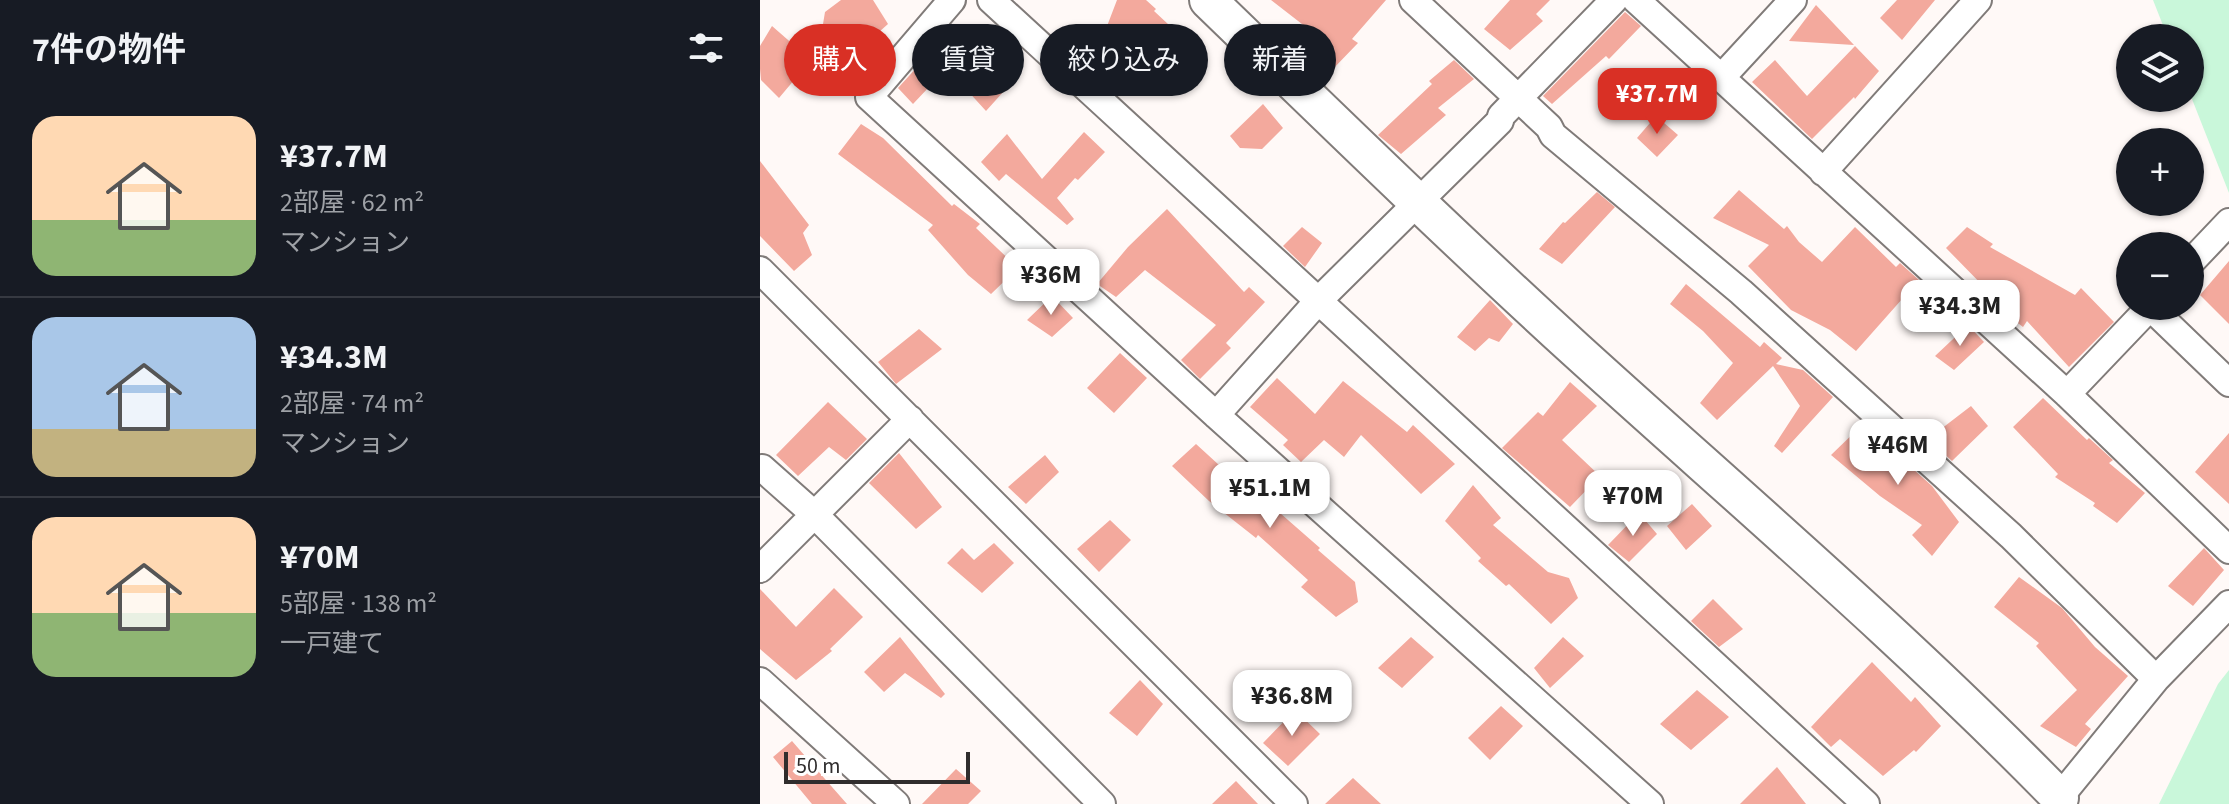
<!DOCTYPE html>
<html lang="ja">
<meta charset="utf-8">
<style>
body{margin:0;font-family:"Source Sans 3","Noto Sans JP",sans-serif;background:#242831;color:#f1f3f6;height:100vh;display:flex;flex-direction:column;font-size:30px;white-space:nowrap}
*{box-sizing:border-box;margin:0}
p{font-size:26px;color:#9ea1a6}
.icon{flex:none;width:44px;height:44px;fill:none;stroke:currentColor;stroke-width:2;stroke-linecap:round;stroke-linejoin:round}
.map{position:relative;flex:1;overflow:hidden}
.sheet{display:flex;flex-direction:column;background:#171b24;width:760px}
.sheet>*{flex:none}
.guide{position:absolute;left:24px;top:24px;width:760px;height:72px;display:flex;gap:16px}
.tools{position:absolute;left:1356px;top:24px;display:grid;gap:16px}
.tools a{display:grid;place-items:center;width:88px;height:88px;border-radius:50%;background:#171b24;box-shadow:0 2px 6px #0004;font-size:40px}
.scale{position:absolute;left:24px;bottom:20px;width:186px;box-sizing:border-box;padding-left:8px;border:4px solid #302d2d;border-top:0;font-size:22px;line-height:28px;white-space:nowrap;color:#302d2d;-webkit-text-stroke:6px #fff;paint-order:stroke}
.price{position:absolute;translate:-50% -68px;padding:0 18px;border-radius:16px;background:#fff;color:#222;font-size:26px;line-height:52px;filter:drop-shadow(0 2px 4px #0008)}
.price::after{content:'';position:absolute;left:50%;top:48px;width:24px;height:18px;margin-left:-12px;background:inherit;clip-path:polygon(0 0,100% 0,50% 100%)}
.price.active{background:#d93025;color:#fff}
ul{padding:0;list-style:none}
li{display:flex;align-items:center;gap:24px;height:200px;padding:0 32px}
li+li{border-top:2px solid #363941}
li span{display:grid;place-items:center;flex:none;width:224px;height:160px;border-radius:24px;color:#555}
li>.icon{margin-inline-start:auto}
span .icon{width:96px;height:96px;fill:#fffc;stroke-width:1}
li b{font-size:34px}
h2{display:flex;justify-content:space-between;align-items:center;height:96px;padding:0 32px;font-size:34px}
.pill{padding:0 28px;border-radius:36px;background:#171b24;box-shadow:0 2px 6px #0004;font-size:28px;line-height:72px}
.pill.active{background:#d93025;color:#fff}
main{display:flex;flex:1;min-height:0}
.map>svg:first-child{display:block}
</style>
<main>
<section class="sheet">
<h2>7件の物件<svg class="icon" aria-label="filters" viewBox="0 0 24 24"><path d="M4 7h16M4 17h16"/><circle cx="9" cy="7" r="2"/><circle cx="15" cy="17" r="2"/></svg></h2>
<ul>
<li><span style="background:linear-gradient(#ffd9b3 65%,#8fb573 0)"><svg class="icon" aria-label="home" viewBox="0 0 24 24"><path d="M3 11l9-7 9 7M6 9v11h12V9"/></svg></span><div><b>¥37.7M</b><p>2部屋 · 62 m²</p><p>マンション</p></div></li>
<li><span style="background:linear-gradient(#a9c7e8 70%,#c2b280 0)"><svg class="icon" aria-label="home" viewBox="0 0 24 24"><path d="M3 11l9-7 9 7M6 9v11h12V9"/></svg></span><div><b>¥34.3M</b><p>2部屋 · 74 m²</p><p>マンション</p></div></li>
<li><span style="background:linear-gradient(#ffd9b3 60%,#8fb573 0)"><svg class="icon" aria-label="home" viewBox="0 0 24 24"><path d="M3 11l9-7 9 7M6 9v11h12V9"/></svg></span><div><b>¥70M</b><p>5部屋 · 138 m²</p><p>一戸建て</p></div></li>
</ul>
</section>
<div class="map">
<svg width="1469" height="804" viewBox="0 0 1469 804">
<rect width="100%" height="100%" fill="#fff9f7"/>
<path fill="#c9f7da" d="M1393,0H1469V193L1430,94V38H1408Z
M1469,670V804H1399L1458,684Z"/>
<path fill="#f3a99d" d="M81,0H113L128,24L110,40L96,29L83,40L62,30L65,12Z
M357,0H386L396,9L394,11L437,51L407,87L371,50L344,34Z
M511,0H626L592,39L598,43L571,71L549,52L560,38Z
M750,0H790L776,14L783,21L750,50L724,29Z
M1137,0H1175L1142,40L1120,18Z
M1056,5L1094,45L1029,41Z
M865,12L881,26L849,59L846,56L792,104L783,96Z
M12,26L51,60L19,98L1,80L0,69V46Z
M206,26L240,57L242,55L262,71L226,111L175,55Z
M1095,46L1119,71L1095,99L1094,97L1052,139L992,82L1015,60L1047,96Z
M169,54L186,69L153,104L138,88Z
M694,60L714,79L678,108L686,115L641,154L618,135L672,84L669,81Z
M503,104L523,128L502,149L480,148L470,136Z
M896,116L918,135L897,157L877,138Z
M101,124L123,138L192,206L194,204L220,224L216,228L258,268L231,294L208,275L168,230L173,225L78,154Z
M324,132L345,152L318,180L315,178L297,198L314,219L307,225L246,174L239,181L221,162L247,134L282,179Z
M0,161L49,225L43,233L52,255L34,271L0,236Z
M979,190L1024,229L1027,226L1039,242L1062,262L1095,227L1136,267L1140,263L1159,280L1096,351L1070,330L1031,310L988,266L1009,245L953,218Z
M837,192L855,207L802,264L779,249L803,222L805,223Z
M407,209L484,292L489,287L505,302L466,343L471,348L440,379L421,360L456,325L385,270L356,297L337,284L368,247Z
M542,227L562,243L545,267L523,246Z
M1207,227L1233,244L1230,247L1315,295L1321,288L1354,322L1309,367L1267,321L1263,327L1228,300L1232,295L1186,248Z
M1469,261V324L1440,295Z
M926,284L1000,347L1004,342L1022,358L1016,364L1043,370L1073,397L1022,453L1014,446L1040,406L1013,366L957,420L940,403L973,363L943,331L910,304Z
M292,296L313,318L292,337L267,320Z
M730,300L753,324L739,342L729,338L715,351L697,337Z
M1208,325L1224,342L1194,370L1175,356Z
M159,329L182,349L136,384L118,362Z
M360,353L387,378L354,413L327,388Z
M517,378L555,414L583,381L647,432L653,425L695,464L661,494L601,435L584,457L564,440L541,462L523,445L528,440L490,407Z
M810,382L837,406L802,440L840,476L810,507L742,448L778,412L783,416Z
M1283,398L1327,440L1329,438L1353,460L1349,463L1385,493L1357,523L1333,506L1335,503L1295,477L1298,474L1253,427Z
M68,402L107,439L86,460L69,447L38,476L16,455Z
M1211,406L1228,426L1192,461L1168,439Z
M1101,426L1140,462L1143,460L1172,486L1199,522L1172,556L1152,535L1162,525L1120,496L1071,455Z
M1469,433V504L1435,472Z
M436,444L482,486L484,484L505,496L504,499L560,548L558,550L595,582L598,602L576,617L541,587L548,580L498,535L496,538L449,501L412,466Z
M139,453L182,507L156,529L109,483Z
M285,455L299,472L266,504L248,487Z
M713,485L741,518L733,525L788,572L809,578L818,598L791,624L749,584L746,586L718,561L721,558L685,521Z
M932,504L952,526L926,550L907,526Z
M879,513L897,534L869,562L848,545Z
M350,520L371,540L339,572L317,549Z
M234,543L254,563L222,593L187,563L202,548L214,560Z
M1444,548L1464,570L1433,606L1408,586Z
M1259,577L1302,608L1335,647L1368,676L1325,724L1331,729L1316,747L1280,726L1317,690L1276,646L1279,643L1234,607Z
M74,588L103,617L70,649L72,651L36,680L0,649V589L36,627Z
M953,599L983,629L959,647L931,621Z
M140,637L185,694L181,698L145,673L124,692L104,672Z
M651,637L674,657L642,688L618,668Z
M803,637L824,656L790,688L774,668Z
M1112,662L1151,702L1155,697L1181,726L1156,752L1154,750L1123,776L1080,739L1071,747L1051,727Z
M380,680L403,704L377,736L349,713Z
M937,690L969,717L931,750L900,724Z
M741,706L763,726L730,760L708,738Z
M535,710L560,734L528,766L503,743Z
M32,741L65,779L87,804H52L13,757Z
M1017,767L1046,804H980Z
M196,769L221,791L208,804H162Z
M593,778L621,804H565Z
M476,781L498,804H452Z"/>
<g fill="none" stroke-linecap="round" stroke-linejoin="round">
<defs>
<path id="street" d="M192,0L109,97L456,415L890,804
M231,0L1106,804
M653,0L789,127L793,135L981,292L1251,536L1396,679
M876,0L1307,394L1469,550
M961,78L1033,0
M1063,172L1218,0
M1430,263L1469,222
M0,270L534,804
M1390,307L1469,383
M1307,394L1391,306
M456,415L559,300L740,121L741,116L854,0
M2,468L55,515L342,804
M0,569L150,419
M0,681L136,804
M1294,804L1396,679L1469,604"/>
<path id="secondary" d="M448,0C570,118 691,236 816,350C979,498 1146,640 1300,798"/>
</defs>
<use href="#street" stroke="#807b79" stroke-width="30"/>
<use href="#secondary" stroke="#807b79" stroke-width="40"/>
<use href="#street" stroke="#fff" stroke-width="26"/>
<use href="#secondary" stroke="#fff" stroke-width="36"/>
</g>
</svg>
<div class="tools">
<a><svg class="icon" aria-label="layers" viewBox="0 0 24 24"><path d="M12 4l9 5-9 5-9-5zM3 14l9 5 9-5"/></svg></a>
<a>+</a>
<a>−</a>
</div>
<div class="scale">50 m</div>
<b class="price active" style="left:897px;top:136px">¥37.7M</b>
<b class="price" style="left:291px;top:317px">¥36M</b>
<b class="price" style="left:1200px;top:348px">¥34.3M</b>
<b class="price" style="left:1138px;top:487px">¥46M</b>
<b class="price" style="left:510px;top:530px">¥51.1M</b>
<b class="price" style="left:873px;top:538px">¥70M</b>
<b class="price" style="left:532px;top:738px">¥36.8M</b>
<div class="guide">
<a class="pill active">購入</a>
<a class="pill">賃貸</a>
<a class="pill">絞り込み</a>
<a class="pill">新着</a>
</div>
</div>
</main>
